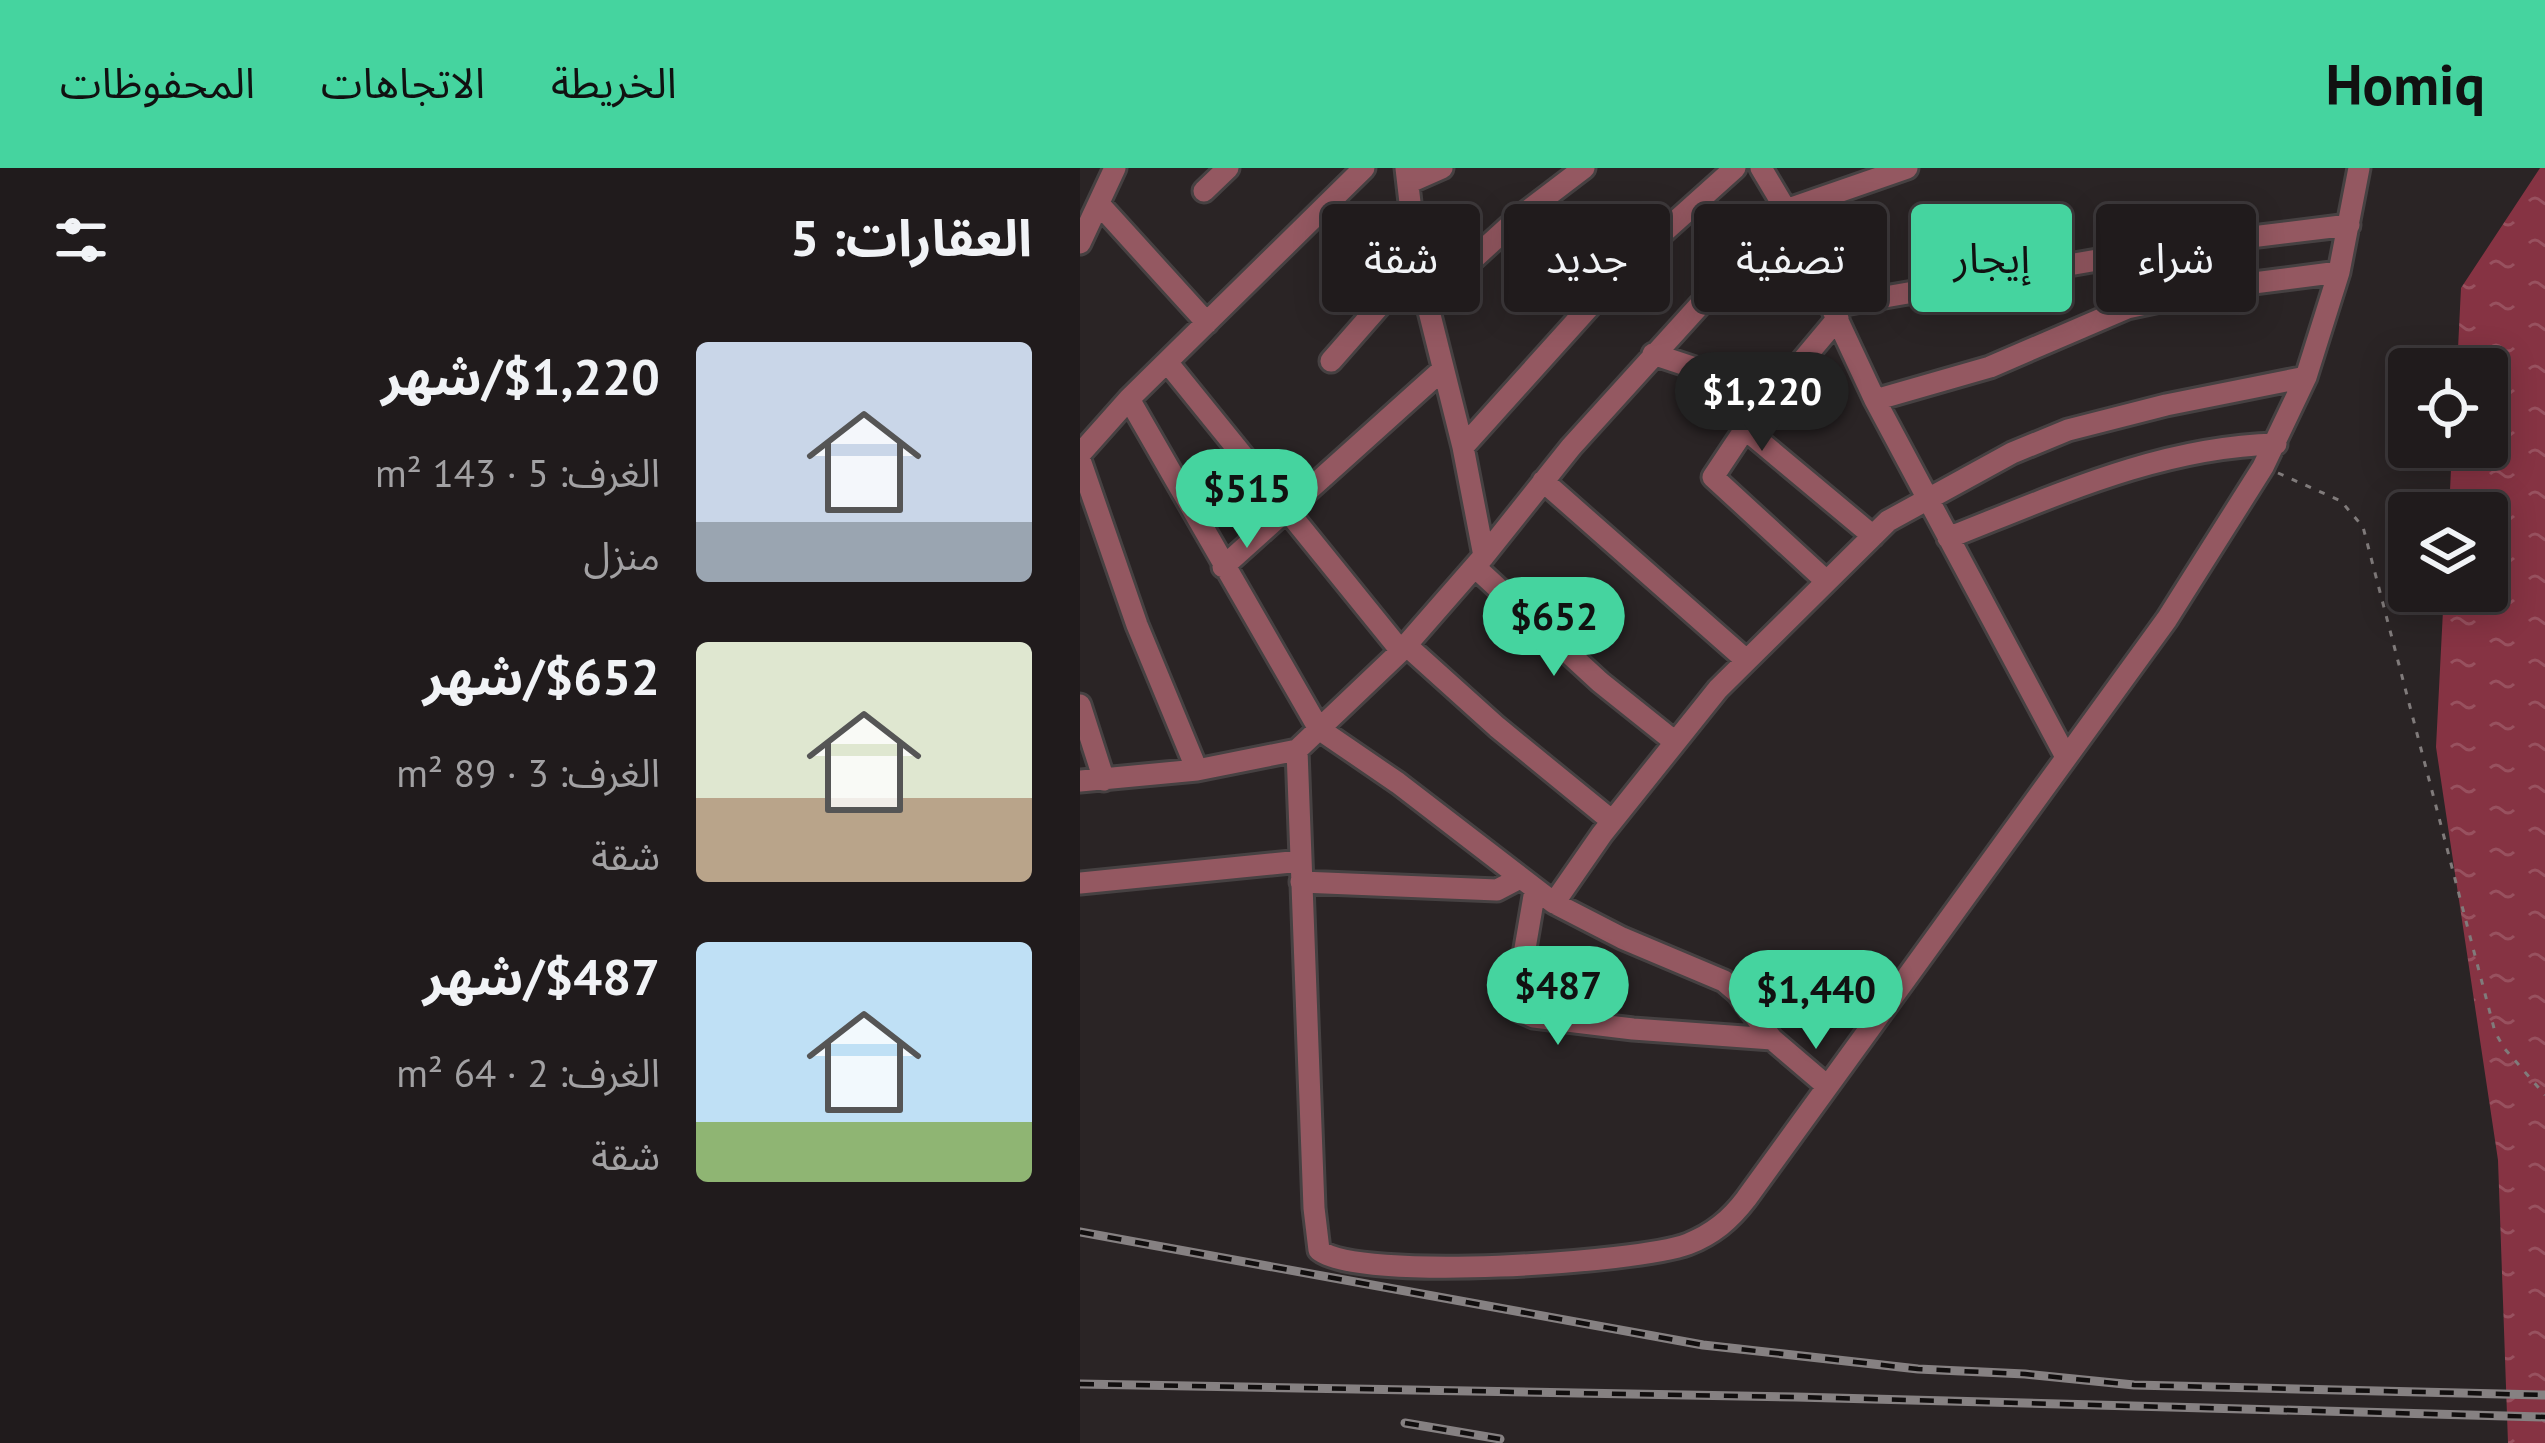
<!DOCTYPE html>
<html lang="ar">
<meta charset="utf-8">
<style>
body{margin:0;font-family:"PT Sans","Noto Sans Arabic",sans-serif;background:#2d2829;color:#f1f3f6;direction:rtl;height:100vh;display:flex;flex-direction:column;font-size:45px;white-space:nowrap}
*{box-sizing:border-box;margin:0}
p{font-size:39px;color:#a2a1a3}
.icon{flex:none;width:66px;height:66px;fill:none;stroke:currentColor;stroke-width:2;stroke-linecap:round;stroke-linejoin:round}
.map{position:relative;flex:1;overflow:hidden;direction:ltr}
.panel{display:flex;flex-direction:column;background:#201b1c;width:1080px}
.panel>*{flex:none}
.top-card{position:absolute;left:36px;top:36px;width:1140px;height:108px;direction:rtl;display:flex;gap:24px}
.tools{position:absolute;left:1308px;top:180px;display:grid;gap:24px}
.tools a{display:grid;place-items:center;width:120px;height:120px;border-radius:12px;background:#201b1c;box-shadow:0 6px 30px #0003,0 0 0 3px #3d393b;font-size:60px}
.price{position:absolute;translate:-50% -102px;padding:0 27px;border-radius:42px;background:#45d49f;color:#111;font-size:39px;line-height:78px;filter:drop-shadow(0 3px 6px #0008)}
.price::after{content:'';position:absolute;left:50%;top:72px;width:36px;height:27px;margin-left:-18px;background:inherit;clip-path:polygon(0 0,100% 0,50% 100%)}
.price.on{background:#222;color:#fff}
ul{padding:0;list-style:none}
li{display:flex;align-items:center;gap:36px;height:300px;padding:0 48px}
li span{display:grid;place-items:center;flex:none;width:336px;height:240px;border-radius:12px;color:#555}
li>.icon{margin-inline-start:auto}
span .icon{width:144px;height:144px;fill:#fffc;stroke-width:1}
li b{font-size:51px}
h2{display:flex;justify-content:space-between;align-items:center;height:144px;padding:0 48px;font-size:51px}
.tag{padding:0 42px;border-radius:12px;background:#201b1c;box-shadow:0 6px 30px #0003,0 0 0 3px #3d393b;font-size:42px;line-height:108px}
.tag.on{background:#45d49f;color:#111}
header{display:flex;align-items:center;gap:72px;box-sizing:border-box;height:168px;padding:0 60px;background:#45d49f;color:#111}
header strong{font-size:57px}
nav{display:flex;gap:66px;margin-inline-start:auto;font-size:42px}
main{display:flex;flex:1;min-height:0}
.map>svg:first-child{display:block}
</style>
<header>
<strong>Homiq</strong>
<nav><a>الخريطة</a><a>الاتجاهات</a><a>المحفوظات</a></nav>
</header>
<main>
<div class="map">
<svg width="1465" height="1275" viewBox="0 0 1465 1275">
<defs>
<pattern id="water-ripples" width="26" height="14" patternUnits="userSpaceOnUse" patternTransform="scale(3)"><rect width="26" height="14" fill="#863343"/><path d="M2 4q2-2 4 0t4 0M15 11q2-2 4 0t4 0" fill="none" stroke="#98515f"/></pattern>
</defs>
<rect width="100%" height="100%" fill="#2a2425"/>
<path fill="url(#water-ripples)" d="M1460,0H1465V1275H1428L1418,992L1356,579L1364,423H1407V345H1369L1372,279H1407V201H1377L1381,120Z"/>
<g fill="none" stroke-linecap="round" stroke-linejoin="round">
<defs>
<path id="minor" d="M681,0L706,42L795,232L985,587
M328,15L362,0
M124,23L148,0
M19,36L127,155
M0,75L35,0
M345,135L437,51L504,0
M753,138L1098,78L1269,57
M573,186L615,200L680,243
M251,193L337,95
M87,194L321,483
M49,231L239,561L318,615L474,735L522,666L638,521L808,353L932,285L988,262L1086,237L1226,209
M795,232L910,199L1047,140L1150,118L1259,104
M665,261L793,368
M383,279L547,97L655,0
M0,286L49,231L284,0
M0,292L57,457L117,602
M463,313L666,492
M868,370C975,328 1079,279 1196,276
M404,388L491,279L706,42L827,0
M143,399L361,203
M395,399L520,514L595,574
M745,412L633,309L665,261L758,150
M326,477L417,559L532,653
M0,537L24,612
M217,582L234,1040L239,1082C277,1114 558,1095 608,1076C633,1066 650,1052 666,1031L1087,451L1183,299L1226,209L1259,104L1279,0
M0,613L117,602L217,582L321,483L404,388L383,279L337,95L326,0
M221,714L417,722L440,710
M0,715L221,693
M455,722L436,833L440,843L454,849L553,861L692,871
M474,735L542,770L644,813L658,825L692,871L747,918"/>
</defs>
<use href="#minor" stroke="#464142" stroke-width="27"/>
<path stroke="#807b7b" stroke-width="3" stroke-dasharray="6 9" stroke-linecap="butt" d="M1198,305L1261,333L1283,359L1415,864L1424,880L1465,927"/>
<use href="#minor" stroke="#945861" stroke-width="21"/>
<defs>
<path id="rail" d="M0,1064L623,1177L838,1201L945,1206L1054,1217L1465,1227
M0,1216L716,1229L1465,1249
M325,1255L420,1271"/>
</defs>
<use href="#rail" stroke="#868182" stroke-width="9"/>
<use href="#rail" stroke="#110e0e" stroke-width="4.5" stroke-dasharray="14" stroke-linecap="butt"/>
</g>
</svg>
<div class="tools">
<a><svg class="icon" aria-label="locate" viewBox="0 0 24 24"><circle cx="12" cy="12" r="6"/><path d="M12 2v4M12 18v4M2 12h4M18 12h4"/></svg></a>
<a><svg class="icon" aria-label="layers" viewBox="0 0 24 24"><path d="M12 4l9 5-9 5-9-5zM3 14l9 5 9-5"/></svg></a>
</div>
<b class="price on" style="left:682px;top:286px">$1,220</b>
<b class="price" style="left:167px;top:383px">$515</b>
<b class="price" style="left:474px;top:511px">$652</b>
<b class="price" style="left:478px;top:880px">$487</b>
<b class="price" style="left:736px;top:884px">$1,440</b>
<div class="top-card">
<a class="tag">شراء</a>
<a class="tag on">إيجار</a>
<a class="tag">تصفية</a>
<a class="tag">جديد</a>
<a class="tag">شقة</a>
</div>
</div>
<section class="panel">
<h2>العقارات: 5<svg class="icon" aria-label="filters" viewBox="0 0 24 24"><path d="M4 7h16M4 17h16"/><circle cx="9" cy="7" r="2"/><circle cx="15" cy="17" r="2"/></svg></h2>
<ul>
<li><span style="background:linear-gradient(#c9d6e8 75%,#9aa5b1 0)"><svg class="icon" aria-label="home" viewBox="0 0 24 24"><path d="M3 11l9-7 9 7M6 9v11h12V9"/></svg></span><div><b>$1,220/شهر</b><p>الغرف: 5 · 143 m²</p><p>منزل</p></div></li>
<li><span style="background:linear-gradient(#dfe7d0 65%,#b9a48a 0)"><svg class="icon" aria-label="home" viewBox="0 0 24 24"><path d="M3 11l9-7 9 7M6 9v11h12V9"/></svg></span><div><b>$652/شهر</b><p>الغرف: 3 · 89 m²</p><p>شقة</p></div></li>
<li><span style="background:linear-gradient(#bfe0f5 75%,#8fb573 0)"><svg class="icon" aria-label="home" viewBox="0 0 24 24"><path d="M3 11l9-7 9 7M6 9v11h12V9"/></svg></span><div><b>$487/شهر</b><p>الغرف: 2 · 64 m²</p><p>شقة</p></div></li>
</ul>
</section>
</main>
